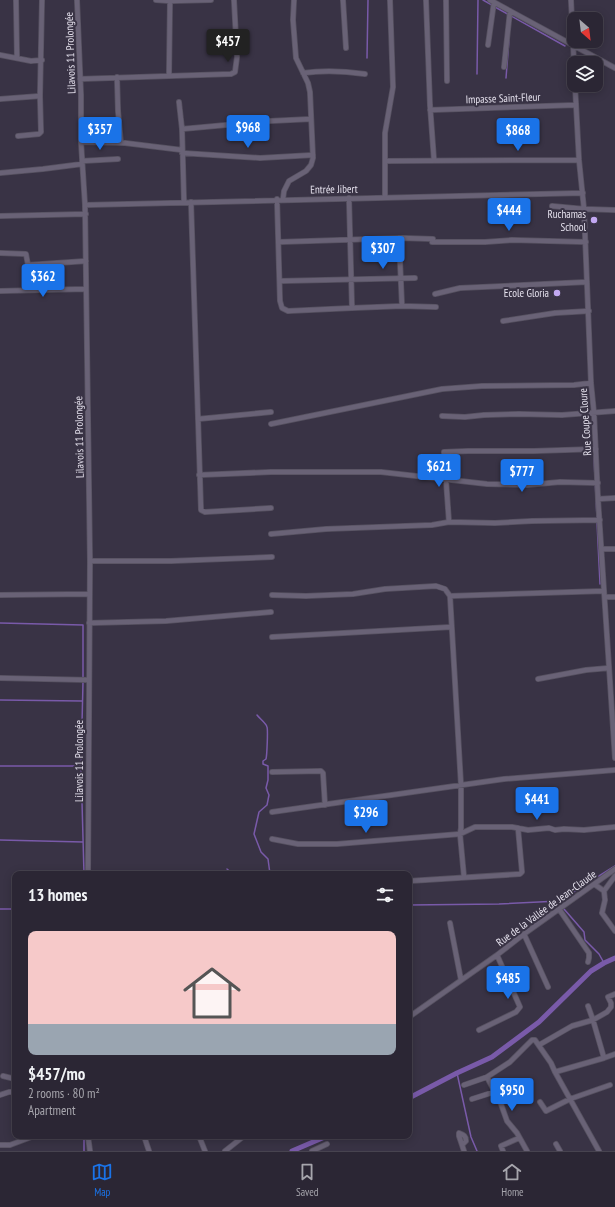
<!DOCTYPE html>
<meta charset="utf-8">
<style>
body{margin:0;font-family:"PT Sans Narrow",sans-serif;background:#373240;color:#f1f3f6;height:100vh;display:flex;flex-direction:column;font-size:15px;white-space:nowrap}
*{box-sizing:border-box;margin:0}
p{font-size:13px;color:#a6a5ac}
.icon{flex:none;width:22px;height:22px;fill:none;stroke:currentColor;stroke-width:2;stroke-linecap:round;stroke-linejoin:round}
.map{position:relative;flex:1;overflow:hidden}
.details{position:absolute;left:12px;top:871px;width:400px;height:268px;display:flex;flex-direction:column;background:#2b2634;border-radius:8px;box-shadow:0 2px 10px #0003,0 0 0 1px #47434f}
.details>*{flex:none}
.needle{width:26px;rotate:152deg}
.buttons{position:absolute;left:567px;top:12px;display:grid;gap:8px}
.buttons a{display:grid;place-items:center;width:36px;height:36px;border-radius:8px;background:#2b2634;box-shadow:0 2px 10px #0003,0 0 0 1px #47434f;font-size:20px}
.price{position:absolute;translate:-50% -34px;padding:0 9px;border-radius:4px;background:#1a73e8;color:#fff;font-size:13px;line-height:26px;filter:drop-shadow(0 1px 2px #0008)}
.price::after{content:'';position:absolute;left:50%;top:24px;width:12px;height:9px;margin-left:-6px;background:inherit;clip-path:polygon(0 0,100% 0,50% 100%)}
.price.on{background:#222;color:#fff}
ul{padding:0;list-style:none}
li{display:grid;align-content:center;gap:8px;height:212px;padding:0 16px}
li span{display:grid;place-items:center;height:124px;border-radius:8px;color:#555}
li>.icon{margin-inline-start:auto}
span .icon{width:72px;height:72px;fill:#fffc;stroke-width:1}
li b{font-size:17px}
h2{display:flex;justify-content:space-between;align-items:center;height:48px;padding:0 16px;font-size:17px}
.menu{display:flex;justify-content:space-around;align-items:center;height:56px;border-top:1px solid #47434f;background:#2b2634;font-size:11px;color:#a6a5ac}
.menu a{display:grid;justify-items:center;gap:2px}
.menu .on{color:#1a73e8}
.map>svg:first-child{display:block}
</style>
<div class="map">
<svg width="615" height="1151" viewBox="0 0 615 1151">
<rect width="100%" height="100%" fill="#393345"/>
<g fill="none" stroke-linecap="round" stroke-linejoin="round">
<path stroke="#795aa9" stroke-width="1.5" d="M483,0L492,5
M495,7L565,46
M367,58L368,0
M477,74L478,0
M506,78L509,40
M594,458L597,518
M597,522L600,584
M0,623L83,625V678
M83,682L81,766L84,874
M0,700L82,701
M257,715C260,719 266,723 267,727C268,730 267,755 266,759L263,761V764L268,766V780L266,788L269,795L267,805L259,812L254,834L261,852L268,859L270,874
M0,766H80
M0,840L83,842
M227,869L233,874
M409,905L499,904L559,901L615,866
M0,909H15
M564,909L584,932L585,940L599,954L604,963
M457,1073L471,1137L477,1151
M84,1151V1136"/>
<path stroke="#795aa9" stroke-width="5" d="M409,1098L457,1073L492,1057L539,1022L591,971L604,963L615,958
M292,1151L327,1136"/>
<defs>
<path id="minor" d="M16,0L17,58
M77,0L81,95V142L85,205L90,561L88,874
M156,0L170,1L211,0
M343,0L346,48
M426,0L430,105L434,160
M446,0L447,81
M490,0L615,68
M571,0L574,63
M488,45L494,2
M0,55L31,61L42,60
M504,67L510,11
M303,73C325,70 344,71 365,74
M169,76L231,74L235,72L237,57L234,0
M117,77L118,111L121,143
M80,79L169,76L170,1
M575,85L579,160L584,209L591,383L594,413L598,499L615,758
M0,99L40,96L42,0
M179,102L182,129L184,202
M430,110L576,105
M182,129L270,121L311,119
M18,136L39,134L41,132L40,96
M81,142L125,143L182,150
M182,153L260,158L313,155
M82,161L118,159
M385,161L579,160
M0,173L43,169L82,164
M385,196V133L393,87L390,0
M277,199L280,301L282,308L288,311L352,308L349,198
M283,199L284,191L289,181L306,171L311,165L313,158L310,92L308,83L296,58L293,20L294,0
M191,202L201,510L205,512L271,508
M85,205L583,193
M552,206L584,209L615,210
M0,216L86,214
M279,242L402,238L433,239
M432,242H485L512,240L586,242
M0,253L26,254L28,265L86,261
M280,281L415,278
M0,291L86,289
M435,294L460,288L587,282
M402,306L436,307
M352,308L402,306L399,238
M503,321L555,313L589,311
M442,416L465,417L484,415L519,414L562,415L615,411
M198,419L271,412
M271,424L442,389L482,386L574,385L591,383
M199,475L271,472H381L487,484L527,485L560,482L598,483
M598,499L615,498
M449,522L444,452L468,451H534L596,449
M271,534L326,529L432,525L449,522L495,523L532,521L600,520
M602,549H615
M90,561H171L272,557
M0,595L89,594
M272,595L306,596L353,594L385,589L436,586L445,589L450,596L461,785V828L460,834L464,877
M450,596L604,591
M605,597H615
M89,623L166,621L271,612
M272,637L451,627
M0,678L89,680
M538,679L586,670L609,668
M272,772L321,771L323,773L325,805
M272,812L504,779L615,770
M272,839L298,844H337L460,834L475,827H512L528,830L549,828L555,830L564,829L584,830L615,827
M409,881L520,874L522,872L518,828
M594,884L604,891L605,900L602,913L615,931
M604,891L615,876
M559,909L589,953V958L588,962
M450,923L461,980
M524,934L548,987
M588,1006L593,1020L604,1058
M409,1017L497,955L524,934L615,869
M479,1030L516,1012L520,1007L497,955
M539,1045L572,1026L593,1020L607,1012L611,1007V1003L608,997L615,994
M3,1076L15,1079
M487,1077L501,1104L507,1121L517,1133L527,1151
M464,1085L487,1077L510,1062L532,1040H535L551,1063L555,1072
M0,1095L9,1092H15
M472,1099L494,1092
M540,1102L546,1111L570,1099L610,1085
M88,1136L90,1151
M144,1136L149,1151
M199,1136L205,1151
M463,1144L466,1141C466,1136 464,1135 459,1133V1136L464,1151
M556,1144L560,1151
M0,1145H10L34,1136
M225,1151L244,1136
M312,1151L327,1144
M503,1151L501,1146L519,1138
M599,1151L555,1072L604,1058L615,1054"/>
</defs>
<use href="#minor" stroke="#575261" stroke-width="6"/>
<use href="#minor" stroke="#696276" stroke-width="4.5"/>
</g>
<g fill="#c2a8f2" stroke="#393345" stroke-width="1.5">
<circle cx="594" cy="220" r="4"/>
<circle cx="557" cy="293" r="4"/>
</g>
<g text-anchor="middle" dominant-baseline="central" stroke-width="4" stroke-linejoin="round" paint-order="stroke">
<g font-size="11" fill="#e5e1ed" stroke="#393345">
<text transform="translate(70 53) rotate(-92)">Lilavois 11 Prolongée</text>
<text transform="translate(503 98) rotate(-2)">Impasse Saint-Fleur</text>
<text transform="translate(334 189) rotate(-1)">Entrée Jibert</text>
<text transform="translate(585 422) rotate(-94)">Rue Coupe Cloure</text>
<text transform="translate(79 437) rotate(-91)">Lilavois 11 Prolongée</text>
<text transform="translate(79 761) rotate(-90)">Lilavois 11 Prolongée</text>
<text transform="translate(546 908) rotate(-36)">Rue de la Vallée de Jean-Claude</text>
</g>
<g font-size="11" fill="#e5e1ed" stroke="#393345" text-anchor="end">
<text x="586" y="214">Ruchamas<tspan x="586" dy="13">School</tspan></text>
<text x="549" y="293">Ecole Gloria</text>
</g>
</g>
</svg>
<div class="buttons">
<a><svg class="needle" viewBox="-14 -14 28 28"><path d="M0-13l5 13h-10z" fill="#e53935"/><path d="M0 13l5-13h-10z" fill="#a6a5ac"/></svg></a>
<a><svg class="icon" aria-label="layers" viewBox="0 0 24 24"><path d="M12 4l9 5-9 5-9-5zM3 14l9 5 9-5"/></svg></a>
</div>
<b class="price on" style="left:228px;top:63px">$457</b>
<b class="price" style="left:248px;top:149px">$968</b>
<b class="price" style="left:100px;top:151px">$357</b>
<b class="price" style="left:518px;top:152px">$868</b>
<b class="price" style="left:509px;top:232px">$444</b>
<b class="price" style="left:383px;top:270px">$307</b>
<b class="price" style="left:43px;top:298px">$362</b>
<b class="price" style="left:439px;top:488px">$621</b>
<b class="price" style="left:522px;top:493px">$777</b>
<b class="price" style="left:537px;top:821px">$441</b>
<b class="price" style="left:366px;top:834px">$296</b>
<b class="price" style="left:508px;top:1000px">$485</b>
<b class="price" style="left:512px;top:1112px">$950</b>
<section class="details">
<h2>13 homes<svg class="icon" aria-label="filters" viewBox="0 0 24 24"><path d="M4 7h16M4 17h16"/><circle cx="9" cy="7" r="2"/><circle cx="15" cy="17" r="2"/></svg></h2>
<ul>
<li><span style="background:linear-gradient(#f6c9c9 75%,#9aa5b1 0)"><svg class="icon" aria-label="home" viewBox="0 0 24 24"><path d="M3 11l9-7 9 7M6 9v11h12V9"/></svg></span><div><b>$457/mo</b><p>2 rooms · 80 m²</p><p>Apartment</p></div></li>
</ul>
</section>
</div>
<nav class="menu">
<a class="on"><svg class="icon" aria-label="map" viewBox="0 0 24 24"><path d="M3 6l6-2 6 2 6-2v14l-6 2-6-2-6 2zM9 4v14M15 6v14"/></svg>Map</a>
<a><svg class="icon" aria-label="saved" viewBox="0 0 24 24"><path d="M7 4h10v16l-5-4-5 4z"/></svg>Saved</a>
<a><svg class="icon" aria-label="home" viewBox="0 0 24 24"><path d="M3 11l9-7 9 7M6 9v11h12V9"/></svg>Home</a>
</nav>
